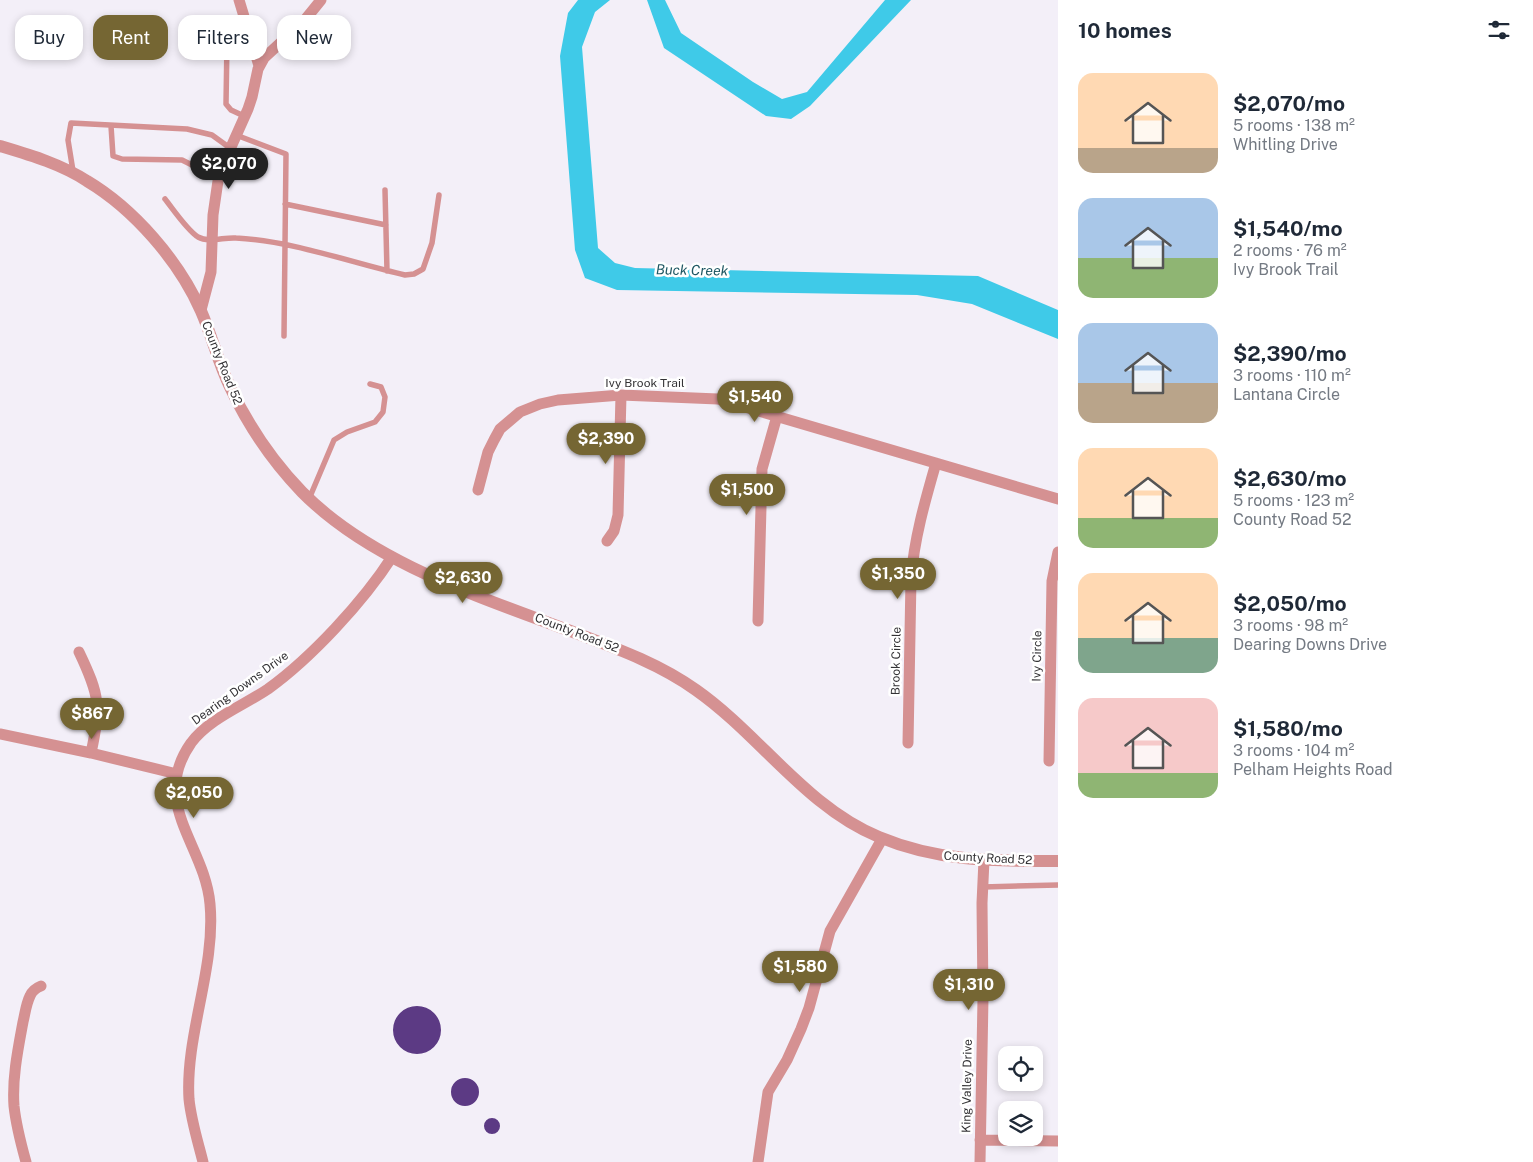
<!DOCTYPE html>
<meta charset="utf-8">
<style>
body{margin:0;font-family:"Public Sans",sans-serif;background:#f2f2f3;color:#1f2937;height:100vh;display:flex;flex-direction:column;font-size:19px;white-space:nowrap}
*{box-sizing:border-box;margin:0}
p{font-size:16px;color:#747a83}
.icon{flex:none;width:28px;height:28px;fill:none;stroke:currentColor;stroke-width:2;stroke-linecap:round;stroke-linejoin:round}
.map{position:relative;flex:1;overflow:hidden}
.side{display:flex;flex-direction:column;background:#fff;width:475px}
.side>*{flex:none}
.guide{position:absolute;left:15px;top:15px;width:475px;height:45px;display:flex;gap:10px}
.buttons{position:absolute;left:998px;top:1046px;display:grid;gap:10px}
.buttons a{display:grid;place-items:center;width:45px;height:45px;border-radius:10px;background:#fff;box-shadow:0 2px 8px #0003;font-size:25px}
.price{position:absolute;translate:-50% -42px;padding:0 11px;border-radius:18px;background:#756633;color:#fff;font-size:16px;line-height:32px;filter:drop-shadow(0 1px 2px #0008)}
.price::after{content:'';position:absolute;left:50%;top:30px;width:15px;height:11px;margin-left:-8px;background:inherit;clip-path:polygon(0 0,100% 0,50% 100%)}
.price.current{background:#222;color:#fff}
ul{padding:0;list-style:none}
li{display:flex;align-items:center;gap:15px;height:125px;padding:0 20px}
li span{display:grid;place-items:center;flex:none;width:140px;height:100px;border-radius:15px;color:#555}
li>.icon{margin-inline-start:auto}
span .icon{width:60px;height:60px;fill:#fffc;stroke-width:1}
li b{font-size:21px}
h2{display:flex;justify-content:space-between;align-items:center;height:60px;padding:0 20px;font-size:21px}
.chip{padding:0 18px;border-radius:15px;background:#fff;box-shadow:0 2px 8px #0003;font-size:18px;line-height:45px}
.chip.current{background:#756633;color:#fff}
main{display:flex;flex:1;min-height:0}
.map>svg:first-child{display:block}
</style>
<main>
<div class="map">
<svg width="1058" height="1162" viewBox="0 0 1058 1162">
<rect width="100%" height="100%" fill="#f3eff8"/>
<path fill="#3fcae8" d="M578,0H610L595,12L582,47L598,248L615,263L635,268L978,276L1058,310V339L972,304L917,295L617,290L585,278L575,250L560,56L568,13Z
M647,0H665L681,33L753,82L782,99L807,92L885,0H911L810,106L791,119L766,116L664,48Z"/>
<path fill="#5c3a84" d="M393 1030a24 24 0 1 1 48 0a24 24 0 1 1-48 0Z
M451 1092a14 14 0 1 1 28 0a14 14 0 1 1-28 0Z
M484 1126a8 8 0 1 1 16 0a8 8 0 1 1-16 0Z"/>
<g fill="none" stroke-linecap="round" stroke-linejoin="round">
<path stroke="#d59192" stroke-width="5.5" d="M244,116L231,110L226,104L227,42L230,37L248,32
M111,126L113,156L122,159L182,160L218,178
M236,135L286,154L284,336
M73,171L68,140L71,123L187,129L212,135L230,148
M385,190L387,271
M165,199C173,209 187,230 198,237C209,243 224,237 236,238C293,241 349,262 405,275L414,274L423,269L432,243L439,195
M285,204L386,225
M309,499L334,440L347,432L375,422L383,412L385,397L381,387L370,384
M983,887L1058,885"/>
<path stroke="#d59192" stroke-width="11" d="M239,0L259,66
M201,310L211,272L213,215L219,174L248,109L252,97L258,69L264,58L304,21L321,0
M478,490L488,452L494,440L500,429L520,412L540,404L558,400L621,395L718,399L1058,499
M607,541L614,531L618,515L621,395
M758,621L762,469L777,416
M79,652C100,696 101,706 91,753
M0,734L91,753L177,774
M908,743L911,579C914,539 925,501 936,463
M1049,761L1052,581L1058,552
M980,1140L1058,1141
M26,1162C21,1144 16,1125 14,1106C12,1078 18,1049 23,1022C25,1014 26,1004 30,996C32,991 36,988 41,986
M203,1162C198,1142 191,1120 189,1099C185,1035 216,968 210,904C205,845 149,803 191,743C210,718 243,706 268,689C311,658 363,602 392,557
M758,1162L768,1092L787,1060L801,1029L809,1008L830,931L882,839
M980,1162L983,998L982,903L984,860"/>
<path stroke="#d59192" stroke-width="12" d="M0,146C30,155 61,164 87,181C134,209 179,261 201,311C212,336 218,362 230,387C248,425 272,461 302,492C374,565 487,599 581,635C621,650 661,665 696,690C760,735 806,807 879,837C939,862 995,861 1058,861"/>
</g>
<g text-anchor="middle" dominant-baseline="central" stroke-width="5" stroke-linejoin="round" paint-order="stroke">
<g font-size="12" fill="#343336" stroke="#fff">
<text transform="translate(222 363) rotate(68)">County Road 52</text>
<text x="645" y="383">Ivy Brook Trail</text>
<text transform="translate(577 633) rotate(21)">County Road 52</text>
<text transform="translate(1037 656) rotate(-89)">Ivy Circle</text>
<text transform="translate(896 661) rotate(-89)">Brook Circle</text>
<text transform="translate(240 688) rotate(-36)">Dearing Downs Drive</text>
<text transform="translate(988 858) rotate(3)">County Road 52</text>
<text transform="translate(967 1086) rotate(-89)">King Valley Drive</text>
</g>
<g font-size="14" font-style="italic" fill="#1f5763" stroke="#fff">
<text transform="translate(692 270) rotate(1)">Buck Creek</text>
</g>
</g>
</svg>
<div class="buttons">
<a><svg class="icon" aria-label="locate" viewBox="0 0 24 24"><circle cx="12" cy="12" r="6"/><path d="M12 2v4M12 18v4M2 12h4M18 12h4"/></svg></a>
<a><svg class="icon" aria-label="layers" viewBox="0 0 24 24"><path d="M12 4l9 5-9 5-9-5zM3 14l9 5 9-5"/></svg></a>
</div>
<b class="price current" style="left:229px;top:190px">$2,070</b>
<b class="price" style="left:755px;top:423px">$1,540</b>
<b class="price" style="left:606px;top:465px">$2,390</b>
<b class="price" style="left:747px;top:516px">$1,500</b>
<b class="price" style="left:898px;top:600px">$1,350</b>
<b class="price" style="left:463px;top:604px">$2,630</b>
<b class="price" style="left:92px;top:740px">$867</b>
<b class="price" style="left:194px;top:819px">$2,050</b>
<b class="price" style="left:800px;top:993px">$1,580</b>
<b class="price" style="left:969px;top:1011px">$1,310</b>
<div class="guide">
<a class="chip">Buy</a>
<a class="chip current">Rent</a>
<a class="chip">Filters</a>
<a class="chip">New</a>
</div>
</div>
<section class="side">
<h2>10 homes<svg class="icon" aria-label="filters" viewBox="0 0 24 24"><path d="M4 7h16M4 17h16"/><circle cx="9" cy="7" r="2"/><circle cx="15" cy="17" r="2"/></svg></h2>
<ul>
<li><span style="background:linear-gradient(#ffd9b3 75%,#b9a48a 0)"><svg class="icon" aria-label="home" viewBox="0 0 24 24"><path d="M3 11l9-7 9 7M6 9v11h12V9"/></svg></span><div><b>$2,070/mo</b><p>5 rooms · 138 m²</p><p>Whitling Drive</p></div></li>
<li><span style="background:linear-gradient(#a9c7e8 60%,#8fb573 0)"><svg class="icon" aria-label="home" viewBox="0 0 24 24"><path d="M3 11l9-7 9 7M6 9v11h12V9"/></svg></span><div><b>$1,540/mo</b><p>2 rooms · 76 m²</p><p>Ivy Brook Trail</p></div></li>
<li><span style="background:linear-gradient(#a9c7e8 60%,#b9a48a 0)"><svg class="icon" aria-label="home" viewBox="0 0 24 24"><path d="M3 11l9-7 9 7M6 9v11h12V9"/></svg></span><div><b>$2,390/mo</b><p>3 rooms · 110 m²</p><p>Lantana Circle</p></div></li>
<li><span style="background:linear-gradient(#ffd9b3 70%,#8fb573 0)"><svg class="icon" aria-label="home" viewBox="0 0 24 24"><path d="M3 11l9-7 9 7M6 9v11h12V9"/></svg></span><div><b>$2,630/mo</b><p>5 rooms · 123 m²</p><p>County Road 52</p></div></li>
<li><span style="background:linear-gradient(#ffd9b3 65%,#7fa58c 0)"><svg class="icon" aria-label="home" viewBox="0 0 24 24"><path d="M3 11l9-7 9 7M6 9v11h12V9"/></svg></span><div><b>$2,050/mo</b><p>3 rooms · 98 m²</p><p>Dearing Downs Drive</p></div></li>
<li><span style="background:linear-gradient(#f6c9c9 75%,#8fb573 0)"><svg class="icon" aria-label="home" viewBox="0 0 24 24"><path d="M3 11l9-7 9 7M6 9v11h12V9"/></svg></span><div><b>$1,580/mo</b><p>3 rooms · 104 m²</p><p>Pelham Heights Road</p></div></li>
</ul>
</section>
</main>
